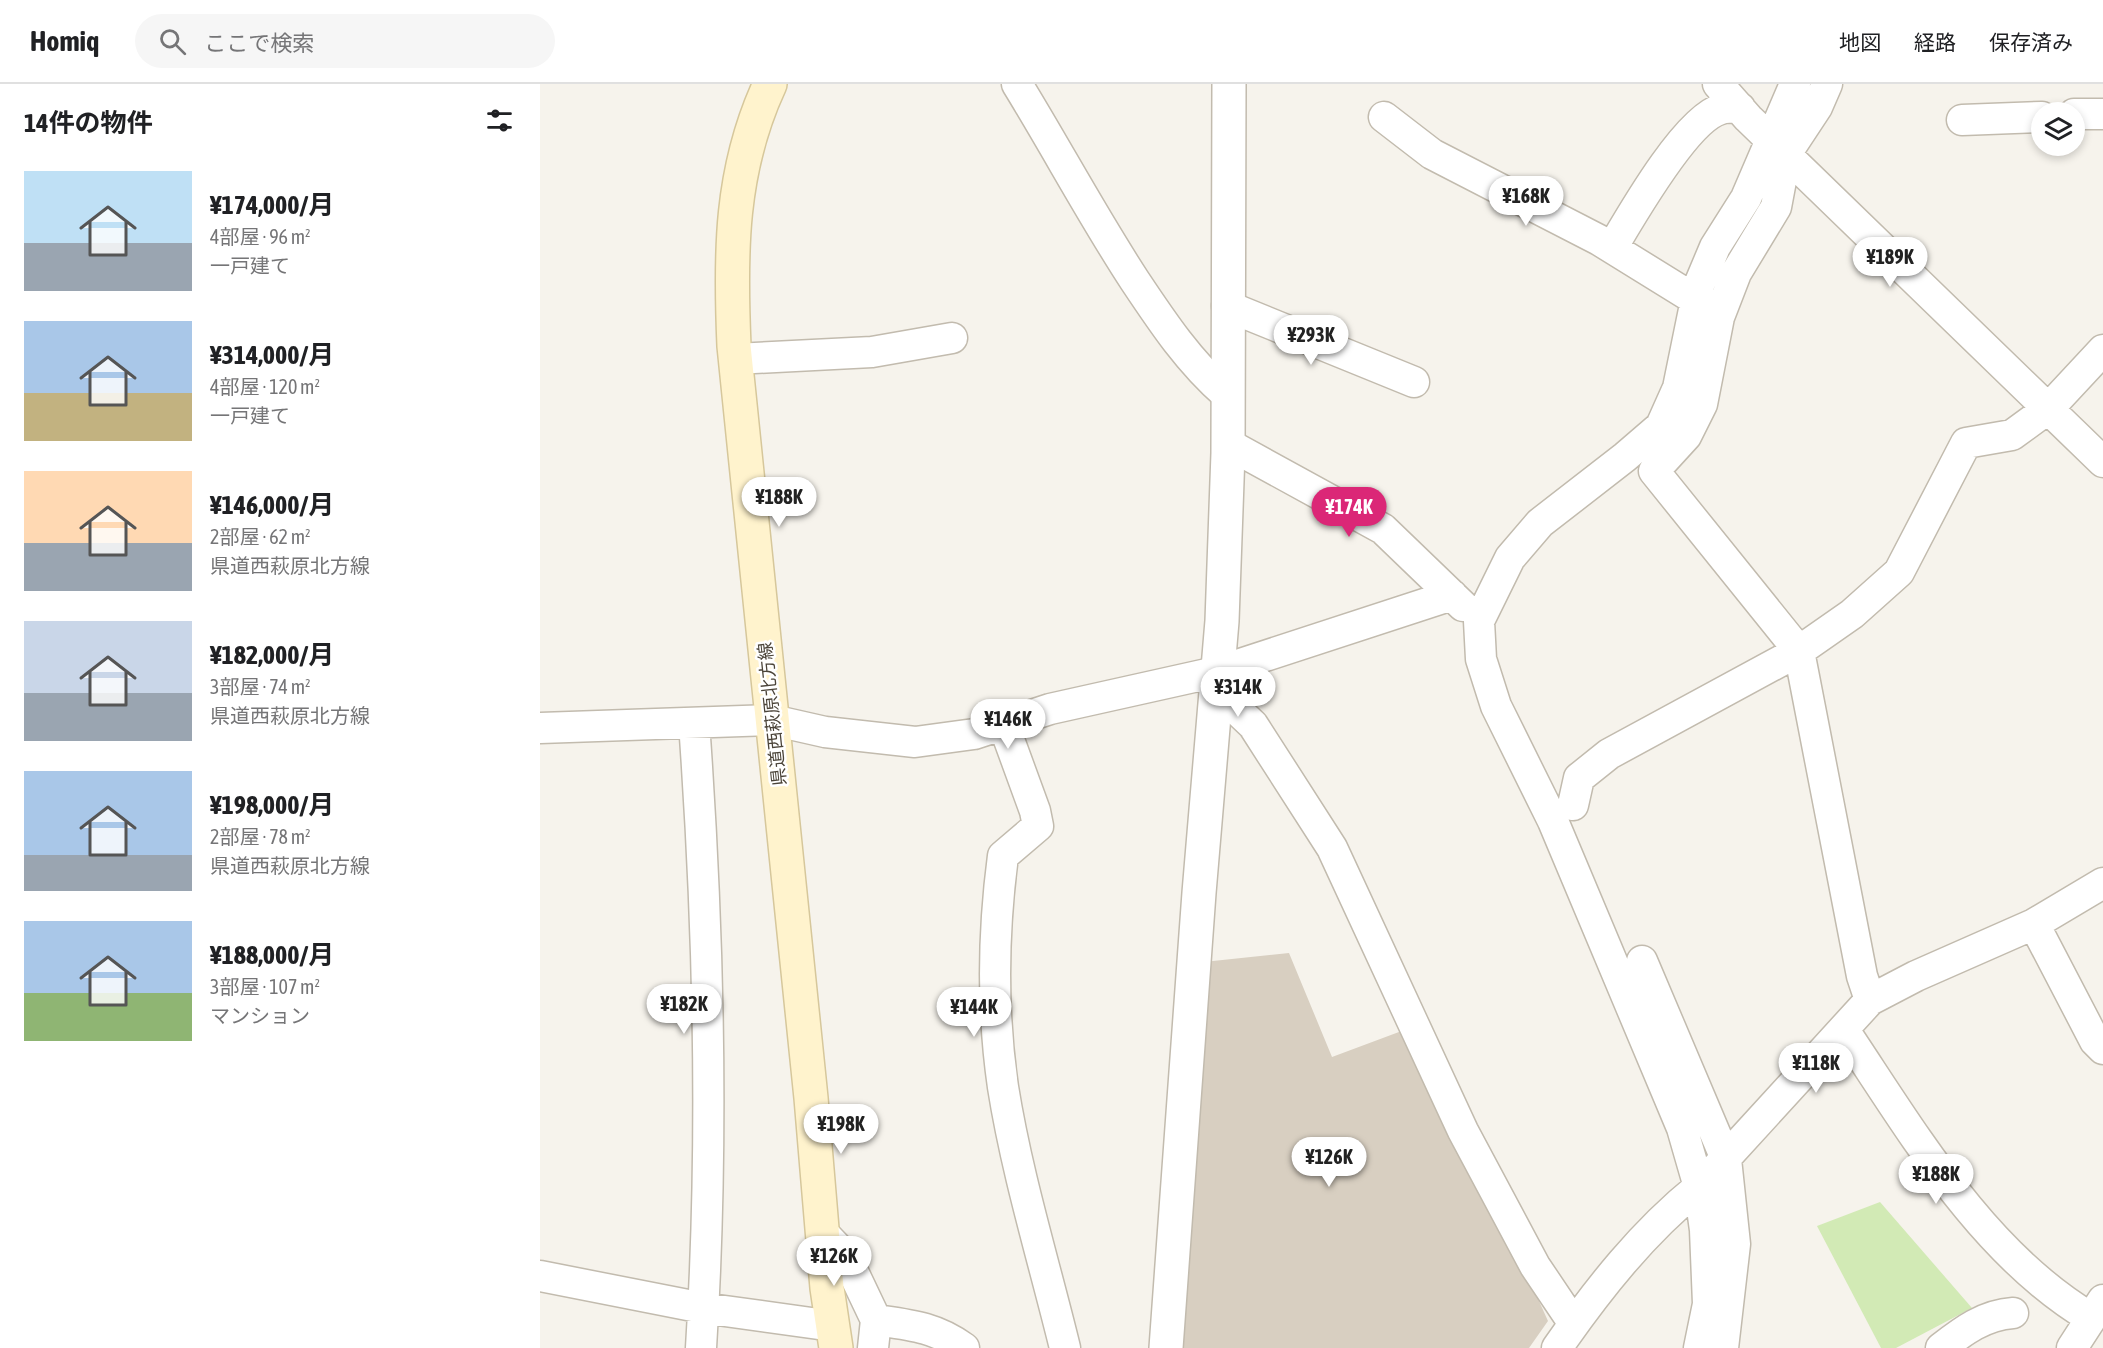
<!DOCTYPE html>
<html lang="ja">
<meta charset="utf-8">
<style>
body{margin:0;font-family:"Asap Condensed","Noto Sans JP",sans-serif;background:#f6f6f6;color:#202124;height:100vh;display:flex;flex-direction:column;font-size:22px;white-space:nowrap}
*{box-sizing:border-box;margin:0}
p{font-size:20px;color:#757577}
.icon{flex:none;width:33px;height:33px;fill:none;stroke:currentColor;stroke-width:2;stroke-linecap:round;stroke-linejoin:round}
.map{position:relative;flex:1;overflow:hidden}
.details{display:flex;flex-direction:column;background:#fff;width:540px}
.details>*{flex:none}
.controls{position:absolute;left:1491px;top:18px;display:grid;gap:12px}
.controls a{display:grid;place-items:center;width:54px;height:54px;border-radius:50%;background:#fff;box-shadow:0 3px 9px #0003;font-size:30px}
.price{position:absolute;translate:-50% -51px;padding:0 14px;border-radius:21px;background:#fff;color:#222;font-size:20px;line-height:39px;filter:drop-shadow(0 2px 3px #0008)}
.price::after{content:'';position:absolute;left:50%;top:36px;width:18px;height:14px;margin-left:-9px;background:inherit;clip-path:polygon(0 0,100% 0,50% 100%)}
.price.current{background:#db2777;color:#fff}
ul{padding:0;list-style:none}
li{display:flex;align-items:center;gap:18px;height:150px;padding:0 24px}
li span{display:grid;place-items:center;flex:none;width:168px;height:120px;border-radius:0px;color:#555}
li>.icon{margin-inline-start:auto}
span .icon{width:72px;height:72px;fill:#fffc;stroke-width:1}
li b{font-size:26px}
h2{display:flex;justify-content:space-between;align-items:center;height:72px;padding:0 24px;font-size:26px}
header{display:flex;align-items:center;gap:36px;box-sizing:border-box;height:84px;padding:0 30px;background:#fff;border-bottom:2px solid #e0e0e0}
header strong{font-size:28px}
nav{display:flex;gap:33px;margin-inline-start:auto;font-size:21px}
.search{width:420px;height:54px;background:#f6f6f6;display:flex;align-items:center;gap:15px;box-sizing:border-box;padding:0 21px;border-radius:33px;color:#757577;font-size:22px}
main{display:flex;flex:1;min-height:0}
.map>svg:first-child{display:block}
</style>
<header>
<strong>Homiq</strong>
<div class="search"><svg class="icon" aria-label="search" viewBox="0 0 24 24"><circle cx="10" cy="10" r="6"/><path d="M15 15l6 6"/></svg>ここで検索</div>
<nav><a>地図</a><a>経路</a><a>保存済み</a></nav>
</header>
<main>
<section class="details">
<h2>14件の物件<svg class="icon" aria-label="filters" viewBox="0 0 24 24"><path d="M4 7h16M4 17h16"/><circle cx="9" cy="7" r="2"/><circle cx="15" cy="17" r="2"/></svg></h2>
<ul>
<li><span style="background:linear-gradient(#bfe0f5 60%,#9aa5b1 0)"><svg class="icon" aria-label="home" viewBox="0 0 24 24"><path d="M3 11l9-7 9 7M6 9v11h12V9"/></svg></span><div><b>¥174,000/月</b><p>4部屋 · 96 m²</p><p>一戸建て</p></div></li>
<li><span style="background:linear-gradient(#a9c7e8 60%,#c2b280 0)"><svg class="icon" aria-label="home" viewBox="0 0 24 24"><path d="M3 11l9-7 9 7M6 9v11h12V9"/></svg></span><div><b>¥314,000/月</b><p>4部屋 · 120 m²</p><p>一戸建て</p></div></li>
<li><span style="background:linear-gradient(#ffd9b3 60%,#9aa5b1 0)"><svg class="icon" aria-label="home" viewBox="0 0 24 24"><path d="M3 11l9-7 9 7M6 9v11h12V9"/></svg></span><div><b>¥146,000/月</b><p>2部屋 · 62 m²</p><p>県道西萩原北方線</p></div></li>
<li><span style="background:linear-gradient(#c9d6e8 60%,#9aa5b1 0)"><svg class="icon" aria-label="home" viewBox="0 0 24 24"><path d="M3 11l9-7 9 7M6 9v11h12V9"/></svg></span><div><b>¥182,000/月</b><p>3部屋 · 74 m²</p><p>県道西萩原北方線</p></div></li>
<li><span style="background:linear-gradient(#a9c7e8 70%,#9aa5b1 0)"><svg class="icon" aria-label="home" viewBox="0 0 24 24"><path d="M3 11l9-7 9 7M6 9v11h12V9"/></svg></span><div><b>¥198,000/月</b><p>2部屋 · 78 m²</p><p>県道西萩原北方線</p></div></li>
<li><span style="background:linear-gradient(#a9c7e8 60%,#8fb573 0)"><svg class="icon" aria-label="home" viewBox="0 0 24 24"><path d="M3 11l9-7 9 7M6 9v11h12V9"/></svg></span><div><b>¥188,000/月</b><p>3部屋 · 107 m²</p><p>マンション</p></div></li>
</ul>
</section>
<div class="map">
<svg width="1563" height="1264" viewBox="0 0 1563 1264">
<rect width="100%" height="100%" fill="#f6f3ec"/>
<path fill="#d2eab5" d="M1340,1118L1432,1224L1356,1264H1341L1277,1142Z"/>
<path fill="#d8cfc1" d="M749,869L792,973L875,942L1008,1237L989,1264H630L654,879Z"/>
<g fill="none" stroke-linecap="round" stroke-linejoin="round">
<defs>
<path id="minor" d="M477,0C517,65 553,133 595,197C623,239 649,278 687,311
M1178,0L1208,34L1563,378
M1287,0L1277,23L1246,70L1236,123L1196,189L1179,233L1162,320L1146,352L1114,387L1259,567L1322,892L1330,916
M1534,30H1563
M844,33L892,70L1059,156L1156,216
M1422,36L1502,33
M1072,164C1091,132 1146,35 1181,25C1186,23 1194,24 1200,24
M687,222L874,298
M195,275L332,268L412,254
M688,360L843,445L923,522
M675,605L713,641L792,764L923,1047L995,1182L1034,1240
M154,639C169,847 174,1056 161,1264
M464,642L495,727L498,742L463,772C453,848 452,927 463,1003C477,1091 504,1178 525,1264
M0,644L232,636L285,648L375,658L434,650L510,625L676,588L912,511
M1033,721L1039,694L1069,670L1259,567L1312,530L1359,488L1426,359L1472,351L1509,324L1563,266
M1494,840L1555,957L1563,965
M1102,877L1186,1075L1195,1160L1183,1264
M1304,946C1373,1049 1442,1169 1551,1234
M282,1148L306,1173L336,1236L333,1264
M0,1192L163,1224L293,1242
M336,1236C371,1241 395,1243 424,1264
M1017,1264C1058,1205 1103,1148 1159,1103L1330,916L1376,892L1494,840L1563,799
M1159,1264L1168,1220L1165,1146L1159,1103L1142,1044L1013,737L956,622L941,575L939,537L970,474L1000,439L1085,373L1121,342L1138,304L1159,201L1175,163L1206,114L1255,0
M1401,1264C1423,1247 1444,1231 1473,1229
M1532,1264L1563,1216"/>
<path id="tertiary" d="M626,1264L659,809L682,537L688,369L689,0"/>
<path id="secondary" d="M230,0C190,86 190,169 194,262L271,1014L287,1204L296,1264"/>
</defs>
<use href="#minor" stroke="#c2bbae" stroke-width="33"/>
<use href="#tertiary" stroke="#c2bbae" stroke-width="36"/>
<use href="#secondary" stroke="#d6c79b" stroke-width="36"/>
<use href="#minor" stroke="#fff" stroke-width="30"/>
<use href="#tertiary" stroke="#fff" stroke-width="33"/>
<use href="#secondary" stroke="#fff3cd" stroke-width="33"/>
</g>
<g text-anchor="middle" dominant-baseline="central" stroke-width="5" stroke-linejoin="round" paint-order="stroke">
<g font-size="18" fill="#4b4439" stroke="#fff">
<text transform="translate(232 630) rotate(-96)">県道西萩原北方線</text>
</g>
</g>
</svg>
<div class="controls">
<a><svg class="icon" aria-label="layers" viewBox="0 0 24 24"><path d="M12 4l9 5-9 5-9-5zM3 14l9 5 9-5"/></svg></a>
</div>
<b class="price" style="left:986px;top:143px">¥168K</b>
<b class="price" style="left:1350px;top:204px">¥189K</b>
<b class="price" style="left:771px;top:282px">¥293K</b>
<b class="price" style="left:239px;top:444px">¥188K</b>
<b class="price current" style="left:809px;top:454px">¥174K</b>
<b class="price" style="left:698px;top:634px">¥314K</b>
<b class="price" style="left:468px;top:666px">¥146K</b>
<b class="price" style="left:144px;top:951px">¥182K</b>
<b class="price" style="left:434px;top:954px">¥144K</b>
<b class="price" style="left:1276px;top:1010px">¥118K</b>
<b class="price" style="left:301px;top:1071px">¥198K</b>
<b class="price" style="left:789px;top:1104px">¥126K</b>
<b class="price" style="left:1396px;top:1121px">¥188K</b>
<b class="price" style="left:294px;top:1203px">¥126K</b>
</div>
</main>
